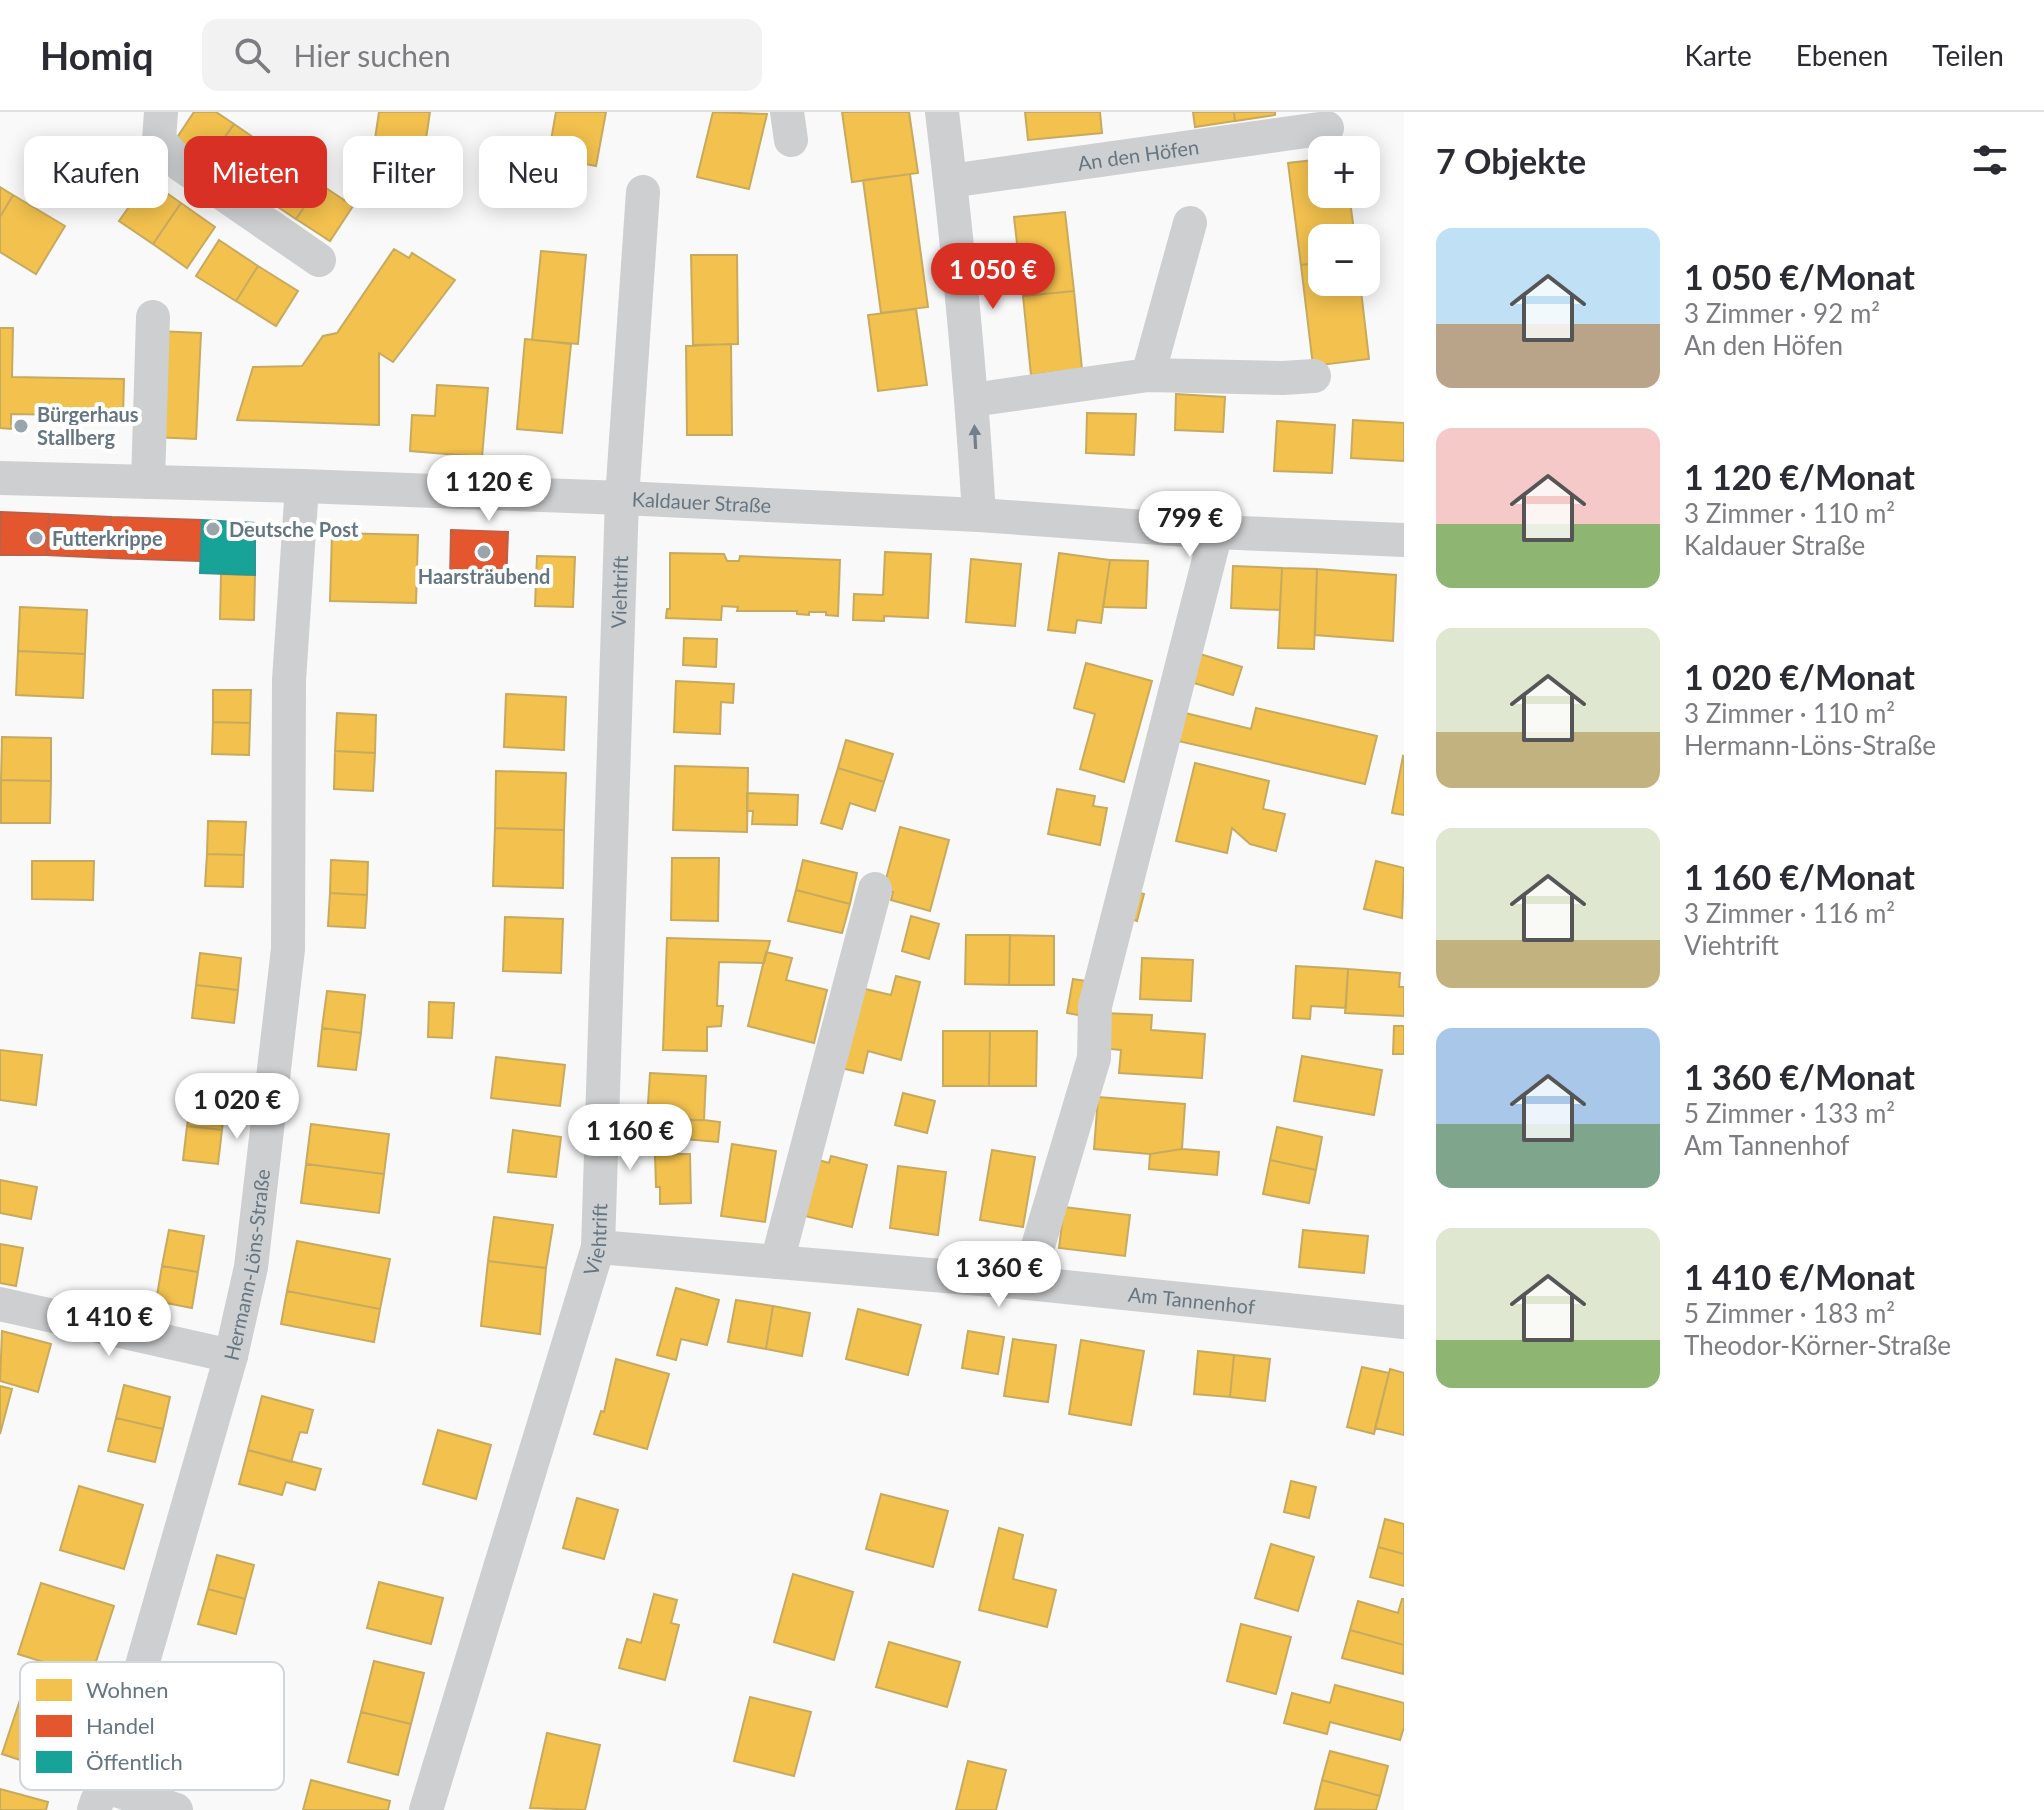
<!DOCTYPE html>
<html lang="de">
<meta charset="utf-8">
<style>
body{margin:0;font-family:Lato,sans-serif;background:#f2f2f3;color:#2b2b33;height:100vh;display:flex;flex-direction:column;font-size:30px;white-space:nowrap}
*{box-sizing:border-box;margin:0}
p{font-size:26px;color:#7c7c81}
.icon{flex:none;width:44px;height:44px;fill:none;stroke:currentColor;stroke-width:2;stroke-linecap:round;stroke-linejoin:round}
.map{position:relative;flex:1;overflow:hidden}
.panel{display:flex;flex-direction:column;background:#fff;width:640px}
.panel>*{flex:none}
.guide{position:absolute;left:24px;top:24px;width:760px;height:72px;display:flex;gap:16px}
.tools{position:absolute;left:1308px;top:24px;display:grid;gap:16px}
.tools a{display:grid;place-items:center;width:72px;height:72px;border-radius:16px;background:#fff;box-shadow:0 4px 20px #0003;font-size:40px}
.price{position:absolute;translate:-50% -68px;padding:0 18px;border-radius:28px;background:#fff;color:#222;font-size:26px;line-height:52px;filter:drop-shadow(0 2px 4px #0008)}
.price::after{content:'';position:absolute;left:50%;top:48px;width:24px;height:18px;margin-left:-12px;background:inherit;clip-path:polygon(0 0,100% 0,50% 100%)}
.price.on{background:#d93025;color:#fff}
ul{padding:0;list-style:none}
li{display:flex;align-items:center;gap:24px;height:200px;padding:0 32px}
li span{display:grid;place-items:center;flex:none;width:224px;height:160px;border-radius:16px;color:#555}
li>.icon{margin-inline-start:auto}
span .icon{width:96px;height:96px;fill:#fffc;stroke-width:1}
li b{font-size:34px}
h2{display:flex;justify-content:space-between;align-items:center;height:96px;padding:0 32px;font-size:34px}
.tag{padding:0 28px;border-radius:16px;background:#fff;box-shadow:0 4px 20px #0003;font-size:28px;line-height:72px}
.tag.on{background:#d93025;color:#fff}
header{display:flex;align-items:center;gap:48px;box-sizing:border-box;height:112px;padding:0 40px;background:#fff;border-bottom:2px solid #e1e1e2}
header strong{font-size:38px}
nav{display:flex;gap:44px;margin-inline-start:auto;font-size:28px}
.search{width:560px;height:72px;background:#f2f2f3;display:flex;align-items:center;gap:20px;box-sizing:border-box;padding:0 28px;border-radius:16px;color:#7c7c81;font-size:30px}
main{display:flex;flex:1;min-height:0}
.map>svg:first-child{display:block}
</style>
<header>
<strong>Homiq</strong>
<div class="search"><svg class="icon" aria-label="search" viewBox="0 0 24 24"><circle cx="10" cy="10" r="6"/><path d="M15 15l6 6"/></svg>Hier suchen</div>
<nav><a>Karte</a><a>Ebenen</a><a>Teilen</a></nav>
</header>
<main>
<div class="map">
<svg width="1404" height="1698" viewBox="0 0 1404 1698">
<rect width="100%" height="100%" fill="#f9f9f9"/>
<path fill="#f2c14e" stroke="#c8aa5e" stroke-width="2" d="M194,0H216L234,12L204,55L172,33Z
M379,0H430L420,67L370,60Z
M556,0H606L596,54L548,45Z
M713,0L767,2L749,77L697,65Z
M842,0H909L918,61L852,70Z
M1025,0H1100L1102,21L1028,28Z
M1193,0H1234L1235,9L1195,15Z
M1234,0H1275V3L1235,9Z
M234,12L266,34L237,76L204,55Z
M1322,47V82H1349L1355,126H1322V150L1301,153L1288,51Z
M286,50L320,72L296,107L263,85Z
M910,62L928,195L881,201L863,68Z
M148,68L181,91L153,132L119,109Z
M320,72L353,94L330,129L296,107Z
M0,75L13,83L0,105Z
M13,83L65,114L36,162L0,140V105Z
M181,91L215,115L187,156L153,132Z
M1065,100L1074,179L1023,184L1014,105Z
M219,128L258,154L236,189L196,164Z
M394,137L409,146L412,141L455,168L393,250L379,241V313L237,308L253,255L302,254L323,224L337,221Z
M541,139L586,143L578,232L532,228Z
M691,143H737L738,232L693,233Z
M1322,150V170H1360L1369,247L1313,254L1301,153Z
M258,154L298,179L276,214L236,189Z
M1074,179L1082,257L1031,263L1023,184Z
M916,197L927,273L878,279L868,203Z
M0,216H13L12,265L124,267L123,304L11,302V317L0,316Z
M158,219L201,221L196,327L153,325Z
M525,227L571,232L562,321L517,317Z
M731,232L732,323H687L686,234Z
M437,273L488,276L482,345L410,339L412,303L435,304Z
M1176,282L1225,285L1223,320L1175,318Z
M1087,301L1136,302L1134,343L1086,341Z
M1353,308L1404,311V349L1351,346Z
M1277,309L1335,313L1332,361L1274,359Z
M332,421L418,423L416,491L330,489Z
M885,440L931,442L928,506L884,504V509L853,508L854,482L883,483Z
M670,441L724,442L727,449H739L740,444L840,448L838,504L826,503V500H809V503L797,502V499H737L738,495L722,494L721,508L666,506L667,497H670Z
M1059,441L1110,448L1101,511L1077,508L1075,521L1048,518Z
M537,444L575,445L573,495L535,494Z
M971,447L1021,452L1015,514L966,510Z
M1110,448L1148,449L1146,496L1103,495Z
M1233,454L1282,456L1280,498L1231,496Z
M1282,456L1317,457L1314,537L1278,536Z
M1317,457L1396,463L1393,529L1315,523Z
M221,462L255,463L254,508L220,507Z
M20,495L87,498L85,542L18,539Z
M684,526L717,527L716,555L683,553Z
M18,539L85,542L83,586L16,583Z
M1200,542L1242,555L1233,583L1191,570Z
M1086,551L1152,569L1124,670L1080,657L1095,602L1074,596Z
M676,569L734,572L733,591L721,590L720,622L674,620Z
M213,578H251L250,611L213,610Z
M506,582L566,585L564,638L504,635Z
M1256,596L1377,624L1365,672L1174,628L1181,600L1251,617Z
M337,601L376,603L375,641L335,639Z
M213,610L250,611L249,643L212,642Z
M2,625L51,626V669L1,668Z
M846,628L893,642L884,670L838,656Z
M335,639L375,641L373,679L334,677Z
M1403,644L1404,645V703L1392,701Z
M1195,651L1269,669L1263,697L1285,702L1276,739L1250,732L1232,716L1227,741L1176,729Z
M675,654L748,656L747,720L673,718Z
M838,656L884,670L875,699L850,691L842,717L821,711Z
M496,659L566,661L564,718L495,716Z
M1,668L51,669L50,711H1Z
M1057,677L1095,684L1093,694L1107,696L1100,733L1048,722Z
M747,681L798,683L797,713L752,712L753,699H747Z
M208,709L246,710L244,743L207,742Z
M900,715L949,728L930,799L891,788L893,780L883,778Z
M495,716L564,718L563,776L493,774Z
M207,742L244,743L243,775L205,774Z
M672,746H719L718,809L671,808Z
M331,748L368,750L367,783L330,781Z
M803,748L857,761L850,792L796,778Z
M32,749H94L93,788L32,787Z
M1376,749L1404,756L1402,806L1364,797Z
M796,778L850,792L842,821L788,809Z
M1131,779L1144,782L1137,809L1124,805Z
M330,781L367,783L365,816L328,814Z
M911,804L939,812L929,847L902,839Z
M505,805L563,807L561,861L503,859Z
M966,823H1010L1009,873L965,872Z
M1010,823L1054,824V873H1009Z
M667,826L770,829L764,851L719,850L717,894H723L721,914L707,915V939L663,938Z
M766,840L792,846L786,868L827,878L814,931L748,914Z
M200,841L241,846L238,878L196,873Z
M1142,846L1193,848L1191,889L1140,887Z
M1296,854L1348,857L1346,896L1311,894L1310,907L1293,906Z
M1348,857L1400,861L1399,875H1404V904L1345,901Z
M896,864L920,870L901,948L868,939L863,961L841,956L861,876L891,883Z
M1073,867L1093,870L1084,904L1067,901Z
M196,873L238,878L234,911L192,906Z
M327,879L365,883L361,921L322,916Z
M429,890L454,891L452,926L428,925Z
M1103,901L1152,903L1151,918L1205,922L1202,966L1119,961L1121,938L1101,936Z
M1394,914H1404V942H1393Z
M322,916L361,921L356,958L318,954Z
M943,919H990L989,974H943Z
M990,919H1037L1036,974H989Z
M0,938L42,943L36,993L0,988Z
M1302,944L1382,958L1374,1003L1294,989Z
M496,945L565,953L560,994L491,986Z
M650,961L706,964L704,1008L647,1007Z
M192,980L226,984L222,1018L187,1014Z
M903,981L935,989L927,1021L895,1013Z
M1098,985L1185,992L1182,1037L1150,1042L1094,1037Z
M704,1008L720,1010L718,1030L673,1026L674,1009Z
M311,1012L389,1022L384,1062L306,1052Z
M187,1014L222,1018L218,1052L183,1048Z
M1277,1015L1322,1025L1316,1058L1270,1048Z
M513,1018L561,1025L556,1065L508,1060Z
M732,1032L776,1039L765,1110L721,1104Z
M1182,1037L1219,1040L1217,1063L1149,1057L1150,1042Z
M992,1038L1035,1045L1023,1115L980,1108Z
M655,1042H690L691,1091L660,1092V1075H656Z
M831,1044L867,1053L852,1115L805,1104L819,1048L829,1051Z
M1270,1048L1316,1058L1309,1091L1263,1082Z
M306,1052L384,1062L379,1101L301,1091Z
M898,1054L946,1060L938,1123L890,1116Z
M0,1068L37,1075L31,1107L0,1101Z
M1064,1095L1130,1103L1125,1144L1059,1136Z
M494,1105L553,1113L546,1156L488,1149Z
M169,1118L204,1124L198,1160L162,1154Z
M1303,1118L1368,1124L1364,1161L1299,1155Z
M297,1129L390,1147L380,1197L287,1179Z
M0,1132L23,1136L16,1174L0,1171Z
M488,1149L546,1156L540,1222L481,1214Z
M162,1154L198,1160L192,1196L156,1189Z
M676,1176L719,1188L707,1233L681,1227L676,1248L657,1243Z
M287,1179L380,1197L374,1230L281,1212Z
M736,1188L773,1194L766,1237L728,1230Z
M773,1194L810,1201L802,1244L766,1237Z
M858,1197L921,1213L908,1263L846,1247Z
M2,1219L51,1232L38,1280L0,1269Z
M968,1219L1004,1225L998,1262L962,1256Z
M1013,1227L1056,1233L1048,1290L1004,1284Z
M1081,1228L1144,1239L1131,1313L1069,1302Z
M1198,1239L1234,1243L1230,1285L1194,1282Z
M1234,1243L1270,1247L1265,1289L1230,1285Z
M616,1247L669,1262L647,1337L594,1322L601,1299L604,1300Z
M1362,1255L1389,1261L1374,1322L1347,1315Z
M1390,1257L1404,1261V1323L1375,1316Z
M124,1273L170,1285L163,1317L116,1306Z
M0,1274L12,1277L0,1322Z
M262,1284L313,1298L307,1321L300,1320L291,1350L248,1338Z
M116,1306L163,1317L155,1350L108,1339Z
M438,1318L491,1333L476,1387L423,1372Z
M248,1338L321,1357L315,1378L286,1370L282,1383L239,1372Z
M1291,1369L1316,1375L1309,1406L1284,1400Z
M79,1374L143,1393L124,1457L60,1438Z
M881,1382L948,1399L933,1455L866,1437Z
M577,1386L618,1398L604,1447L563,1436Z
M1385,1407L1404,1412V1442L1378,1435Z
M999,1416L1023,1423L1013,1467L1056,1478L1047,1515L979,1498Z
M1271,1432L1314,1445L1298,1499L1255,1486Z
M1378,1435L1404,1442V1474L1370,1465Z
M217,1443L254,1453L245,1487L208,1477Z
M793,1462L853,1480L834,1548L774,1530Z
M379,1470L443,1486L431,1532L367,1516Z
M41,1471L114,1494L91,1565L18,1542Z
M208,1477L245,1487L236,1522L198,1512Z
M654,1482L677,1488L671,1511L679,1513L665,1568L619,1556L627,1527L641,1531Z
M1402,1487H1404V1533L1350,1518L1358,1489L1398,1501Z
M1241,1512L1291,1525L1276,1582L1227,1569Z
M1350,1518L1404,1533L1403,1562L1342,1546Z
M889,1530L960,1550L947,1595L876,1575Z
M374,1549L424,1561L411,1612L361,1600Z
M25,1573L86,1592L63,1662L2,1642Z
M1335,1573L1404,1591V1615L1400,1628L1330,1610L1327,1622L1284,1611L1292,1581L1330,1591Z
M750,1585L811,1600L794,1664L734,1649Z
M361,1600L411,1612L398,1663L348,1650Z
M547,1621L600,1633L585,1698L530,1696Z
M1330,1639L1388,1654L1380,1684L1322,1668Z
M968,1649L1006,1658L996,1698H956Z
M311,1668L390,1689L388,1698H303Z
M1322,1668L1380,1684L1376,1698L1315,1697Z
M0,1677L48,1690L46,1698H0Z"/>
<path fill="#e4572e" stroke="#be6048" stroke-width="2" d="M1,400L49,402L47,443H0Z
M49,402L111,405L109,446L47,443Z
M111,405L202,408L200,449L109,446Z
M451,418L508,420L506,472L450,470Z"/>
<path fill="#17a398" stroke="#2e9692" stroke-width="2" d="M202,408L255,411V463L200,461Z"/>
<g fill="none" stroke-linecap="round" stroke-linejoin="round">
<g stroke="#cecfd0" stroke-width="34">
<path d="M161,0L159,28L181,53L319,148"/>
<path d="M787,0L791,28"/>
<path d="M942,0C958,134 971,268 979,403"/>
<path id="s1" d="M950,69L1327,16"/>
<path d="M1148,263L1190,111"/>
<path d="M972,288L1148,263L1283,266L1314,264"/>
<path id="s2" d="M0,366L302,374L622,386L979,403L1216,420L1404,428"/>
<path d="M148,370L153,205"/>
<path id="s3" d="M598,1135L1027,1171L1404,1210"/>
<path d="M777,1150L875,777"/>
<path d="M1027,1171L1094,946L1095,894L1216,420"/>
<path d="M0,1192L231,1244"/>
<path d="M107,1675L176,1698"/>
<path id="s4" d="M94,1698L97,1689L107,1675L231,1244L251,1155L288,837L289,568L302,374"/>
<path id="s5" d="M426,1698L598,1135L622,386L643,80"/>
</g>
</g>
<defs><path id="oneway-solid" d="M-6-.8H1V-3.2L6.5 0L1 3.2V.8H-6Z" transform="scale(2)"/></defs>
<use fill="#707f8b" href="#oneway-solid" transform="translate(975 325) rotate(-93)"/>
<g fill="#99a4ac" stroke="#fff" stroke-width="3">
<circle cx="21" cy="314" r="8"/>
<circle cx="213" cy="417" r="8"/>
<circle cx="36" cy="426" r="8"/>
<circle cx="484" cy="440" r="8"/>
</g>
<g text-anchor="middle" dominant-baseline="central" stroke-width="8" stroke-linejoin="round" paint-order="stroke">
<g font-size="20" fill="#657683" stroke="#fff">
<text stroke="none"><textPath href="#s1" startOffset="190">An den Höfen</textPath></text>
<text stroke="none"><textPath href="#s2" startOffset="702">Kaldauer Straße</textPath></text>
<text stroke="none"><textPath href="#s5" startOffset="1244">Viehtrift</textPath></text>
<text stroke="none"><textPath href="#s5" startOffset="596">Viehtrift</textPath></text>
<text stroke="none"><textPath href="#s4" startOffset="568">Hermann-Löns-Straße</textPath></text>
<text stroke="none"><textPath href="#s3" startOffset="596">Am Tannenhof</textPath></text>
</g>
<g font-size="20" font-weight="bold" fill="#657683" stroke="#fff" text-anchor="start">
<text x="37" y="302">Bürgerhaus<tspan x="37" dy="23">Stallberg</tspan></text>
<text x="229" y="417">Deutsche Post</text>
<text x="52" y="426">Futterkrippe</text>
<text x="484" y="464" text-anchor="middle">Haarsträubend</text>
</g>
</g>
<rect x="20" y="1550" width="264" height="128" rx="12" fill="#fff" stroke="#d1d6da" stroke-width="2"/>
<rect x="36" y="1567" width="36" height="22" fill="#f2c14e"/>
<rect x="36" y="1603" width="36" height="22" fill="#e4572e"/>
<rect x="36" y="1639" width="36" height="22" fill="#17a398"/>
<g font-size="22" fill="#657683">
<text x="86" y="1586">Wohnen</text>
<text x="86" y="1622">Handel</text>
<text x="86" y="1658">Öffentlich</text>
</g>
</svg>
<div class="tools">
<a>+</a>
<a>−</a>
</div>
<b class="price on" style="left:993px;top:199px">1 050 €</b>
<b class="price" style="left:489px;top:411px">1 120 €</b>
<b class="price" style="left:1190px;top:447px">799 €</b>
<b class="price" style="left:237px;top:1029px">1 020 €</b>
<b class="price" style="left:630px;top:1060px">1 160 €</b>
<b class="price" style="left:999px;top:1197px">1 360 €</b>
<b class="price" style="left:109px;top:1246px">1 410 €</b>
<div class="guide">
<a class="tag">Kaufen</a>
<a class="tag on">Mieten</a>
<a class="tag">Filter</a>
<a class="tag">Neu</a>
</div>
</div>
<section class="panel">
<h2>7 Objekte<svg class="icon" aria-label="filters" viewBox="0 0 24 24"><path d="M4 7h16M4 17h16"/><circle cx="9" cy="7" r="2"/><circle cx="15" cy="17" r="2"/></svg></h2>
<ul>
<li><span style="background:linear-gradient(#bfe0f5 60%,#b9a48a 0)"><svg class="icon" aria-label="home" viewBox="0 0 24 24"><path d="M3 11l9-7 9 7M6 9v11h12V9"/></svg></span><div><b>1 050 €/Monat</b><p>3 Zimmer · 92 m²</p><p>An den Höfen</p></div></li>
<li><span style="background:linear-gradient(#f6c9c9 60%,#8fb573 0)"><svg class="icon" aria-label="home" viewBox="0 0 24 24"><path d="M3 11l9-7 9 7M6 9v11h12V9"/></svg></span><div><b>1 120 €/Monat</b><p>3 Zimmer · 110 m²</p><p>Kaldauer Straße</p></div></li>
<li><span style="background:linear-gradient(#dfe7d0 65%,#c2b280 0)"><svg class="icon" aria-label="home" viewBox="0 0 24 24"><path d="M3 11l9-7 9 7M6 9v11h12V9"/></svg></span><div><b>1 020 €/Monat</b><p>3 Zimmer · 110 m²</p><p>Hermann-Löns-Straße</p></div></li>
<li><span style="background:linear-gradient(#dfe7d0 70%,#c2b280 0)"><svg class="icon" aria-label="home" viewBox="0 0 24 24"><path d="M3 11l9-7 9 7M6 9v11h12V9"/></svg></span><div><b>1 160 €/Monat</b><p>3 Zimmer · 116 m²</p><p>Viehtrift</p></div></li>
<li><span style="background:linear-gradient(#a9c7e8 60%,#7fa58c 0)"><svg class="icon" aria-label="home" viewBox="0 0 24 24"><path d="M3 11l9-7 9 7M6 9v11h12V9"/></svg></span><div><b>1 360 €/Monat</b><p>5 Zimmer · 133 m²</p><p>Am Tannenhof</p></div></li>
<li><span style="background:linear-gradient(#dfe7d0 70%,#8fb573 0)"><svg class="icon" aria-label="home" viewBox="0 0 24 24"><path d="M3 11l9-7 9 7M6 9v11h12V9"/></svg></span><div><b>1 410 €/Monat</b><p>5 Zimmer · 183 m²</p><p>Theodor-Körner-Straße</p></div></li>
</ul>
</section>
</main>
